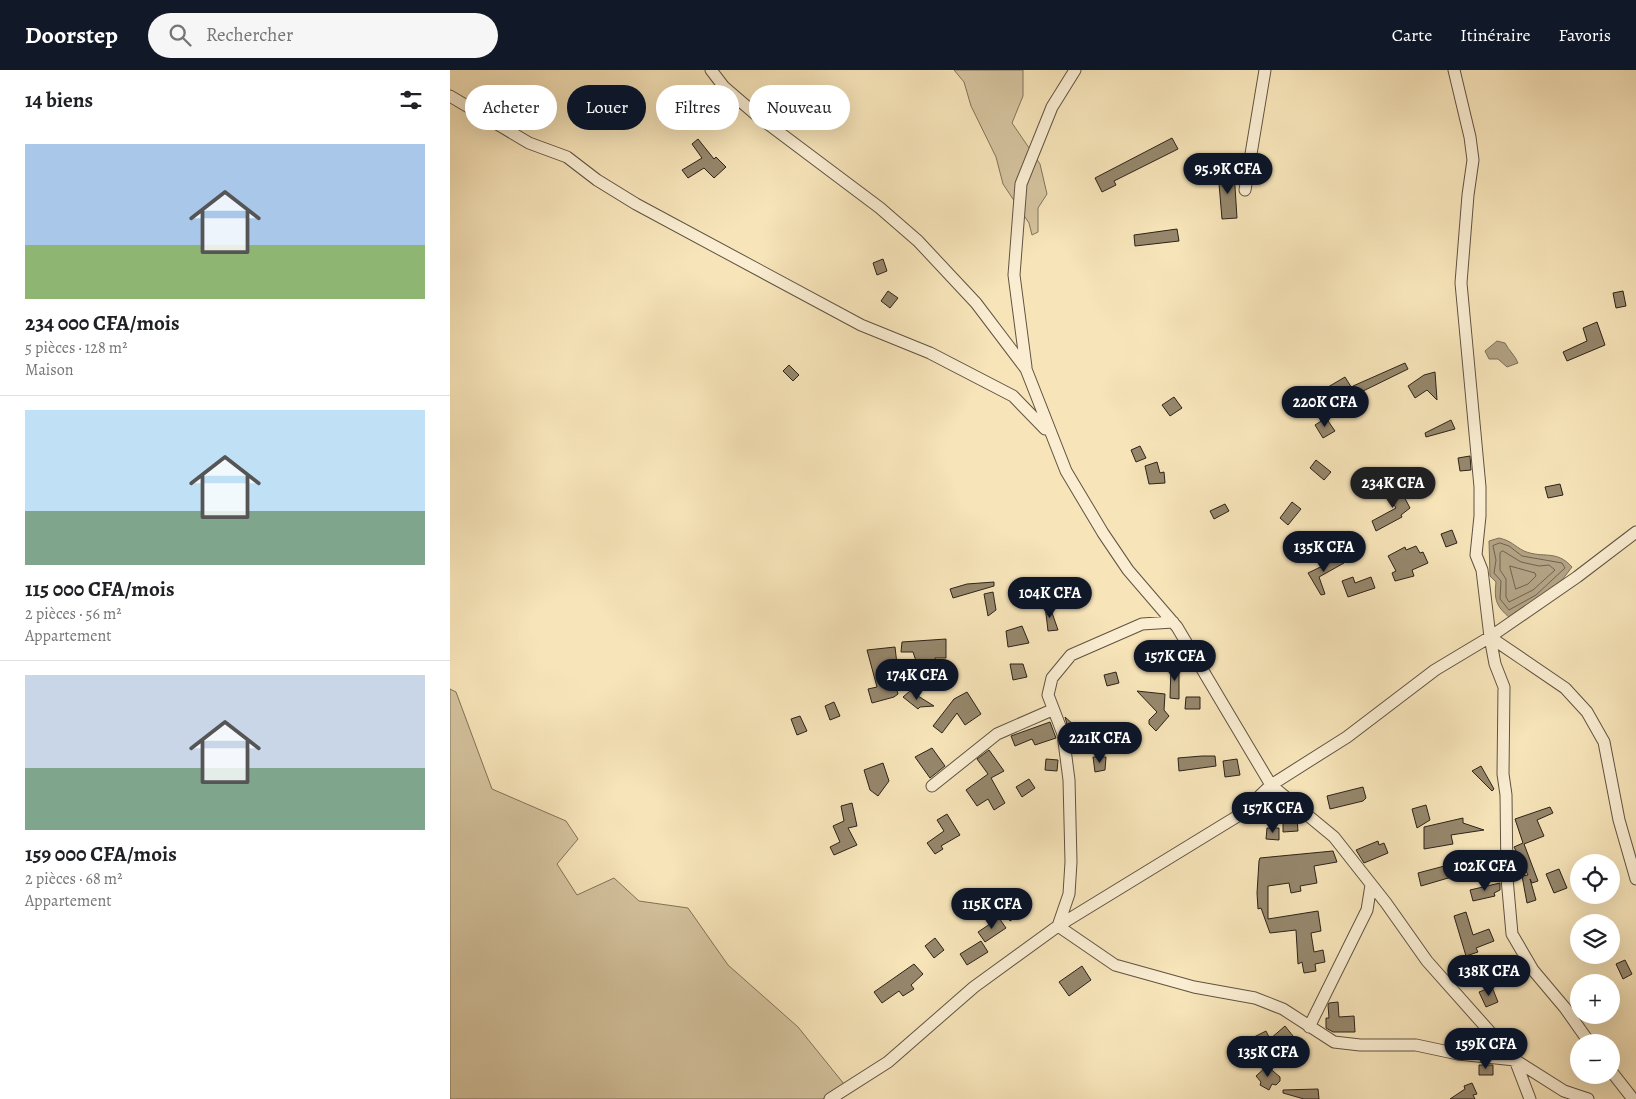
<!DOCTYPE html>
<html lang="fr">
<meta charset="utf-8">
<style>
body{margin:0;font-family:Alegreya,serif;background:#f6f6f6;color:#202124;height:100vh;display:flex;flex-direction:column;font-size:19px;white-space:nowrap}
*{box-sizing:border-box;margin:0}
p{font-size:16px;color:#757577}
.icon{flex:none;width:28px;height:28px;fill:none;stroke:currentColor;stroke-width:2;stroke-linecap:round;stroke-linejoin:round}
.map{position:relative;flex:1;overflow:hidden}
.sheet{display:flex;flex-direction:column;background:#fff;width:450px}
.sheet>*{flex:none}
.banner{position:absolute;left:15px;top:15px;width:475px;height:45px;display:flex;gap:10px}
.buttons{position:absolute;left:1120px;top:784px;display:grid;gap:10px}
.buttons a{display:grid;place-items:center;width:50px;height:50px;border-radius:50%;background:#fff;box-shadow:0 5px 20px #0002;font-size:25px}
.price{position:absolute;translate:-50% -42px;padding:0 11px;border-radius:18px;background:#111827;color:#fff;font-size:16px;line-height:32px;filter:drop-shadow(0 1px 2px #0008)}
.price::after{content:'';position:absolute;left:50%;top:30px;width:15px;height:11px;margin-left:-8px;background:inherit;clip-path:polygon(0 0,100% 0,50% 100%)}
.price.current{background:#222;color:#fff}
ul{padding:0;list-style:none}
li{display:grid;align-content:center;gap:10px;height:265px;padding:0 25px}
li+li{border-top:1px solid #e0e0e0}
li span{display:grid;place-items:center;height:155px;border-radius:0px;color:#555}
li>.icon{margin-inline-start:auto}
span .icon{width:90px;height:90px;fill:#fffc;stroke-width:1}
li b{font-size:21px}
h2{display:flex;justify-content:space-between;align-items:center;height:60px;padding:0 25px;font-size:21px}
.pill{padding:0 18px;border-radius:22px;background:#fff;box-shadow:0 5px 20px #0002;font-size:18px;line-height:45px}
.pill.current{background:#111827;color:#fff}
header{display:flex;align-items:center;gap:30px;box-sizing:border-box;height:70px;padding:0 25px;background:#111827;color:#fff}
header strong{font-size:24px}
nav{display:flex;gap:28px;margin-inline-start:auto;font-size:18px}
.search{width:350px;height:45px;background:#f6f6f6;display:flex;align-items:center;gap:12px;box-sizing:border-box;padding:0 18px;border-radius:28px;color:#757577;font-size:19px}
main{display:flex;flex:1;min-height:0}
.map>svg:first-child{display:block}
</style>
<header>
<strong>Doorstep</strong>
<div class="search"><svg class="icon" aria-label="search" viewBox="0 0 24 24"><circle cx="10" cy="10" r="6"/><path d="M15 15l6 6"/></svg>Rechercher</div>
<nav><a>Carte</a><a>Itinéraire</a><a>Favoris</a></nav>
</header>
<main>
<section class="sheet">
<h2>14 biens<svg class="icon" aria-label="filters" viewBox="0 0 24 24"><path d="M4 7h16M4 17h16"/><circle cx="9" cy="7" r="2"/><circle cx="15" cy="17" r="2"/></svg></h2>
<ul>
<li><span style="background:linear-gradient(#a9c7e8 65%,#8fb573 0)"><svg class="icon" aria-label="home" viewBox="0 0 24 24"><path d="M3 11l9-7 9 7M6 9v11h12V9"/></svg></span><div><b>234 000 CFA/mois</b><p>5 pièces · 128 m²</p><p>Maison</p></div></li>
<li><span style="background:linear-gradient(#bfe0f5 65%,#7fa58c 0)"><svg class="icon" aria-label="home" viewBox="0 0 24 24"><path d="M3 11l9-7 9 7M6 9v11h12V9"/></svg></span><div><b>115 000 CFA/mois</b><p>2 pièces · 56 m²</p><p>Appartement</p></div></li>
<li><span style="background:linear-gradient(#c9d6e8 60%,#7fa58c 0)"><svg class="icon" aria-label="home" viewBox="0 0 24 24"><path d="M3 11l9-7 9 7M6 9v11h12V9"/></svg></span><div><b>159 000 CFA/mois</b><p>2 pièces · 68 m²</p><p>Appartement</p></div></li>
</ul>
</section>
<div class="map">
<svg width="1186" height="1029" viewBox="0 0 1186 1029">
<rect width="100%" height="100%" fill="#f7e4b9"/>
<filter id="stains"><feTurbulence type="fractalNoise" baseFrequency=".004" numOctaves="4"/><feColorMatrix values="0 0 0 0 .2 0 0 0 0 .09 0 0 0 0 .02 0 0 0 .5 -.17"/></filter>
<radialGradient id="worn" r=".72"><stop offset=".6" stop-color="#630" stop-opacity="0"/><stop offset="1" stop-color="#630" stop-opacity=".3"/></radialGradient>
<path fill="#d4c39e" stroke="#80735c" d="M504,0H573V26L562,53L590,94L597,124L588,138V162L582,165L579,153L553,114L546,87L521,36L514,12Z
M0,619L6,622L42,719L116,751L128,769L107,794L127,825L164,808L189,831L238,838L278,895L348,957L394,1014L373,1029H0Z"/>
<path fill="#b2a283" stroke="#7c6f59" d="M1047,271L1055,273C1059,281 1065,285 1068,293L1057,297L1048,289H1039L1035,281Z
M1049,468C1062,471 1064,476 1074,481C1093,489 1106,479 1122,497L1112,510L1060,548C1046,536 1044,530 1046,512L1040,506L1039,471Z"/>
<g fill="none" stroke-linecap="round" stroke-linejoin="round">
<path stroke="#6f624e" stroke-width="1" d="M1050,473L1059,476L1072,486L1112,493L1115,498L1086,525L1059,540L1050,529L1051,511L1044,503L1046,490L1043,476Z
M1053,481L1071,492L1089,496L1099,495L1105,500L1083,520L1059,532L1056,527V509L1050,500V483Z
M1060,496L1085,503L1086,506L1078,514L1066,519Z"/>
</g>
<path fill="#96876c" stroke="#2c2319" d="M72,32L79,42L68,49L62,39Z
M722,68L728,79L664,111L666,115L652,122L645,108Z
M248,69L264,89L266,87L276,97L264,108L254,98L238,108L232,100L252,88L242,74Z
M784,101L787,148L772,149L768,102Z
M727,159L729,171L685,176L684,165Z
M433,189L437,201L427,205L423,193Z
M438,221L448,228L440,238L431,231Z
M1173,221L1176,236L1166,238L1163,223Z
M1147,252L1155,275L1117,291L1113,282L1137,271L1133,258Z
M955,293L958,299L907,324L903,316Z
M339,295L349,305L343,311L333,301Z
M985,302L987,330L977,320L965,328L958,316L974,305Z
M895,307L903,320L879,335L873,320Z
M724,327L732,338L720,346L712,335Z
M876,348L885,361L873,368L865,355Z
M1001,350L1005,359L976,367L975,363Z
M690,376L696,388L686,392L681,380Z
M1020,386L1021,400L1010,401L1008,388Z
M866,390L881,402L874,410L860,398Z
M707,392L710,403L714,402L715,413L699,414L695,396Z
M1110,414L1113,425L1098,428L1095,417Z
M948,415L960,438L951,445L952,447L926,461L922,451L946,438L935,421Z
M842,432L851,439L838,455L830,448Z
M775,434L779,441L764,449L760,441Z
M1002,460L1007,473L996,477L991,464Z
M966,476L970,483L973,482L978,493L962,500L964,506L945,511L942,503L946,501L938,486L955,477L956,480Z
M891,487L894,493L869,507L875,524L871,525L858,503Z
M903,507L905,513L921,507L925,518L898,527L892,511Z
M544,512V516L503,528L500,519L517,514Z
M543,522L546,540L538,546L534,524Z
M599,534L608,560L598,561L595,535Z
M572,556L579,573L558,577L556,561Z
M496,569V588H485L487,596L469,600L463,582H451L452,572Z
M445,577L448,603L442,604L448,624L444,627L422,633L418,619L427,617L417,580Z
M560,594H573L577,607L563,610Z
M729,595V629L720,628L721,596Z
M666,602L669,613L657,616L654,605Z
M460,621L484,636L470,637L468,639L453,627Z
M687,621L715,624L714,640L719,646L706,661L699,654V650L707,642Z
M517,622L531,644L515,655L507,643L492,663L483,656L504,629Z
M736,627H750V639H735Z
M384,632L390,646L380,650L375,636Z
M350,646L357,661L347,665L341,649Z
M615,647L633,663V667L627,674L621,669Z
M600,652L606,668L585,675L582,669L565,676L561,666Z
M482,678L495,696L480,708L465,687Z
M539,680L554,701L541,708L555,733L544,740L538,729L527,736L516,720L538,704L527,689Z
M752,686H765L766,696L729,701L728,688Z
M643,687H656L655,700L645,702Z
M596,689L608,690L607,701L595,700Z
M787,689L790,705L775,707L773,691Z
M433,693L439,711L428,726L420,720L414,700Z
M1031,696L1044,719L1042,721L1022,701Z
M579,709L585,718L572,727L566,717Z
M913,717L916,728L913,731L880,739L877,726Z
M402,733L407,756L398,758L407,775L384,785L380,777L390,772L383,756L394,751L391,736Z
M976,735L980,750L967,758L962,739Z
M1100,737L1103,743L1087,750L1094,766L1074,774L1088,811L1082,813L1080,809L1086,830L1077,833L1072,806L1078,805L1064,777L1073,773L1065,749Z
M497,744L510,765L491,776L493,779L485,784L477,773L494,761L487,750Z
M847,748L848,761L833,762V749Z
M1013,748V753L1034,760L1001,765L1003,774L974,779V757Z
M817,758H829V770L816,769Z
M928,771L929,775L934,773L938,783L914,793L906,780Z
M883,781L887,792L864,796L867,813L850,816L851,821L841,823L839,813L818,816V849L868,841L871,861L861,863L864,882L873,880L875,892L865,894L866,901L854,903L852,892L848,894L846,860L820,863L811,838L808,839L807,823L809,791L810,788Z
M1002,794L1005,806L971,816L968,803Z
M1109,799L1117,818L1104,823L1096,804Z
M1050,813V820L1044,823L1045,826L1023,831L1020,820Z
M573,827L580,837L560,851L553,841Z
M1016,842L1023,865L1039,859L1044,871L1026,878L1028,882L1016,886L1004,846Z
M549,848L556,858L535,872L528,862Z
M485,868L494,880L484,888L475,876Z
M531,871L538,882L517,895L510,884Z
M1175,890L1182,904L1173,909L1166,894Z
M464,894L473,904L461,915L464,919L453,926L449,921L432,933L424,922Z
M632,896L641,910L619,926L609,912Z
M1042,917L1048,932L1036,937L1029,922Z
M888,932L889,947L904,946L905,962H883L876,958V948H879L878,935L879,933Z
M835,956L843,966L816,988L804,967L816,961L820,969Z
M1029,995H1043V1005H1029Z
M817,996L830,1007V1011L826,1015L822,1014L819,1020L810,1015L811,1012L806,1006Z
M1022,1013L1027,1024L1023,1025L1025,1029H1000L1015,1019L1014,1016Z
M868,1019L869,1029H854L833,1023V1020Z"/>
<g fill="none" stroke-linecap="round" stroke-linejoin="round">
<defs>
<path id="street" d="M261,0L274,17L310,48L430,138L468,171L526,233L576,299L616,401L653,463L678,500L727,557L821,715L884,767L936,833L977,891L1065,990L1080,1029
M1004,0L1020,67L1023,90L1018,125L1011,213L1030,417V446L1026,485L1032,500L1040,567L1045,594L1054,617L1053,704L1056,725L1057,808L1062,864L1083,900L1115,938L1139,972
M0,26L79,73L117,87L147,110L186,134L411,255L480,283L563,326L595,359
M795,120L815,0
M576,297L564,205L571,114L602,37L625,0
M723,552L692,554L621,585L602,608L598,625L613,664L619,710L621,792L619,824L608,856L665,895L744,917L805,928L833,939L884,972L910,975H966L1008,984L1065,990L1114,1021L1138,1029
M1040,567L1115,618L1137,642L1154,672L1169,750L1186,809
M482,716L547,664L602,640
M859,957L917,840L921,815
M1161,1001L1183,1029
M380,1029L438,992L524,917L608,856L791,744L821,715L897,667L985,600L1040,567L1127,507L1186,462"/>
</defs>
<use href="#street" stroke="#5f5341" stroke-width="13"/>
<use href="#street" stroke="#faedd2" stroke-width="11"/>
</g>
<rect width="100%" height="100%" filter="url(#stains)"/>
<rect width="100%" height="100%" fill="url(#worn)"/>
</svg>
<div class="buttons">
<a><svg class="icon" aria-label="locate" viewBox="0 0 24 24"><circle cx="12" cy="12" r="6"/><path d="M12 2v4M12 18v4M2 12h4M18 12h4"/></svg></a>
<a><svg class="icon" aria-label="layers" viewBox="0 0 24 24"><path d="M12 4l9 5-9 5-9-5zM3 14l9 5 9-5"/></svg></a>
<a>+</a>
<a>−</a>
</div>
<b class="price" style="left:778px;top:125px">95.9K CFA</b>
<b class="price" style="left:875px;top:358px">220K CFA</b>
<b class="price current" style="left:943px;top:439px">234K CFA</b>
<b class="price" style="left:874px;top:503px">135K CFA</b>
<b class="price" style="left:600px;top:549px">104K CFA</b>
<b class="price" style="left:725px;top:612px">157K CFA</b>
<b class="price" style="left:467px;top:631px">174K CFA</b>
<b class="price" style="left:650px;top:694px">221K CFA</b>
<b class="price" style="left:823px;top:764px">157K CFA</b>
<b class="price" style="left:1035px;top:822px">102K CFA</b>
<b class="price" style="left:542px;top:860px">115K CFA</b>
<b class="price" style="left:1039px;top:927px">138K CFA</b>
<b class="price" style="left:1036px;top:1000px">159K CFA</b>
<b class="price" style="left:818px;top:1008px">135K CFA</b>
<div class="banner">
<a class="pill">Acheter</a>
<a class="pill current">Louer</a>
<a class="pill">Filtres</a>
<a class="pill">Nouveau</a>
</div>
</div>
</main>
